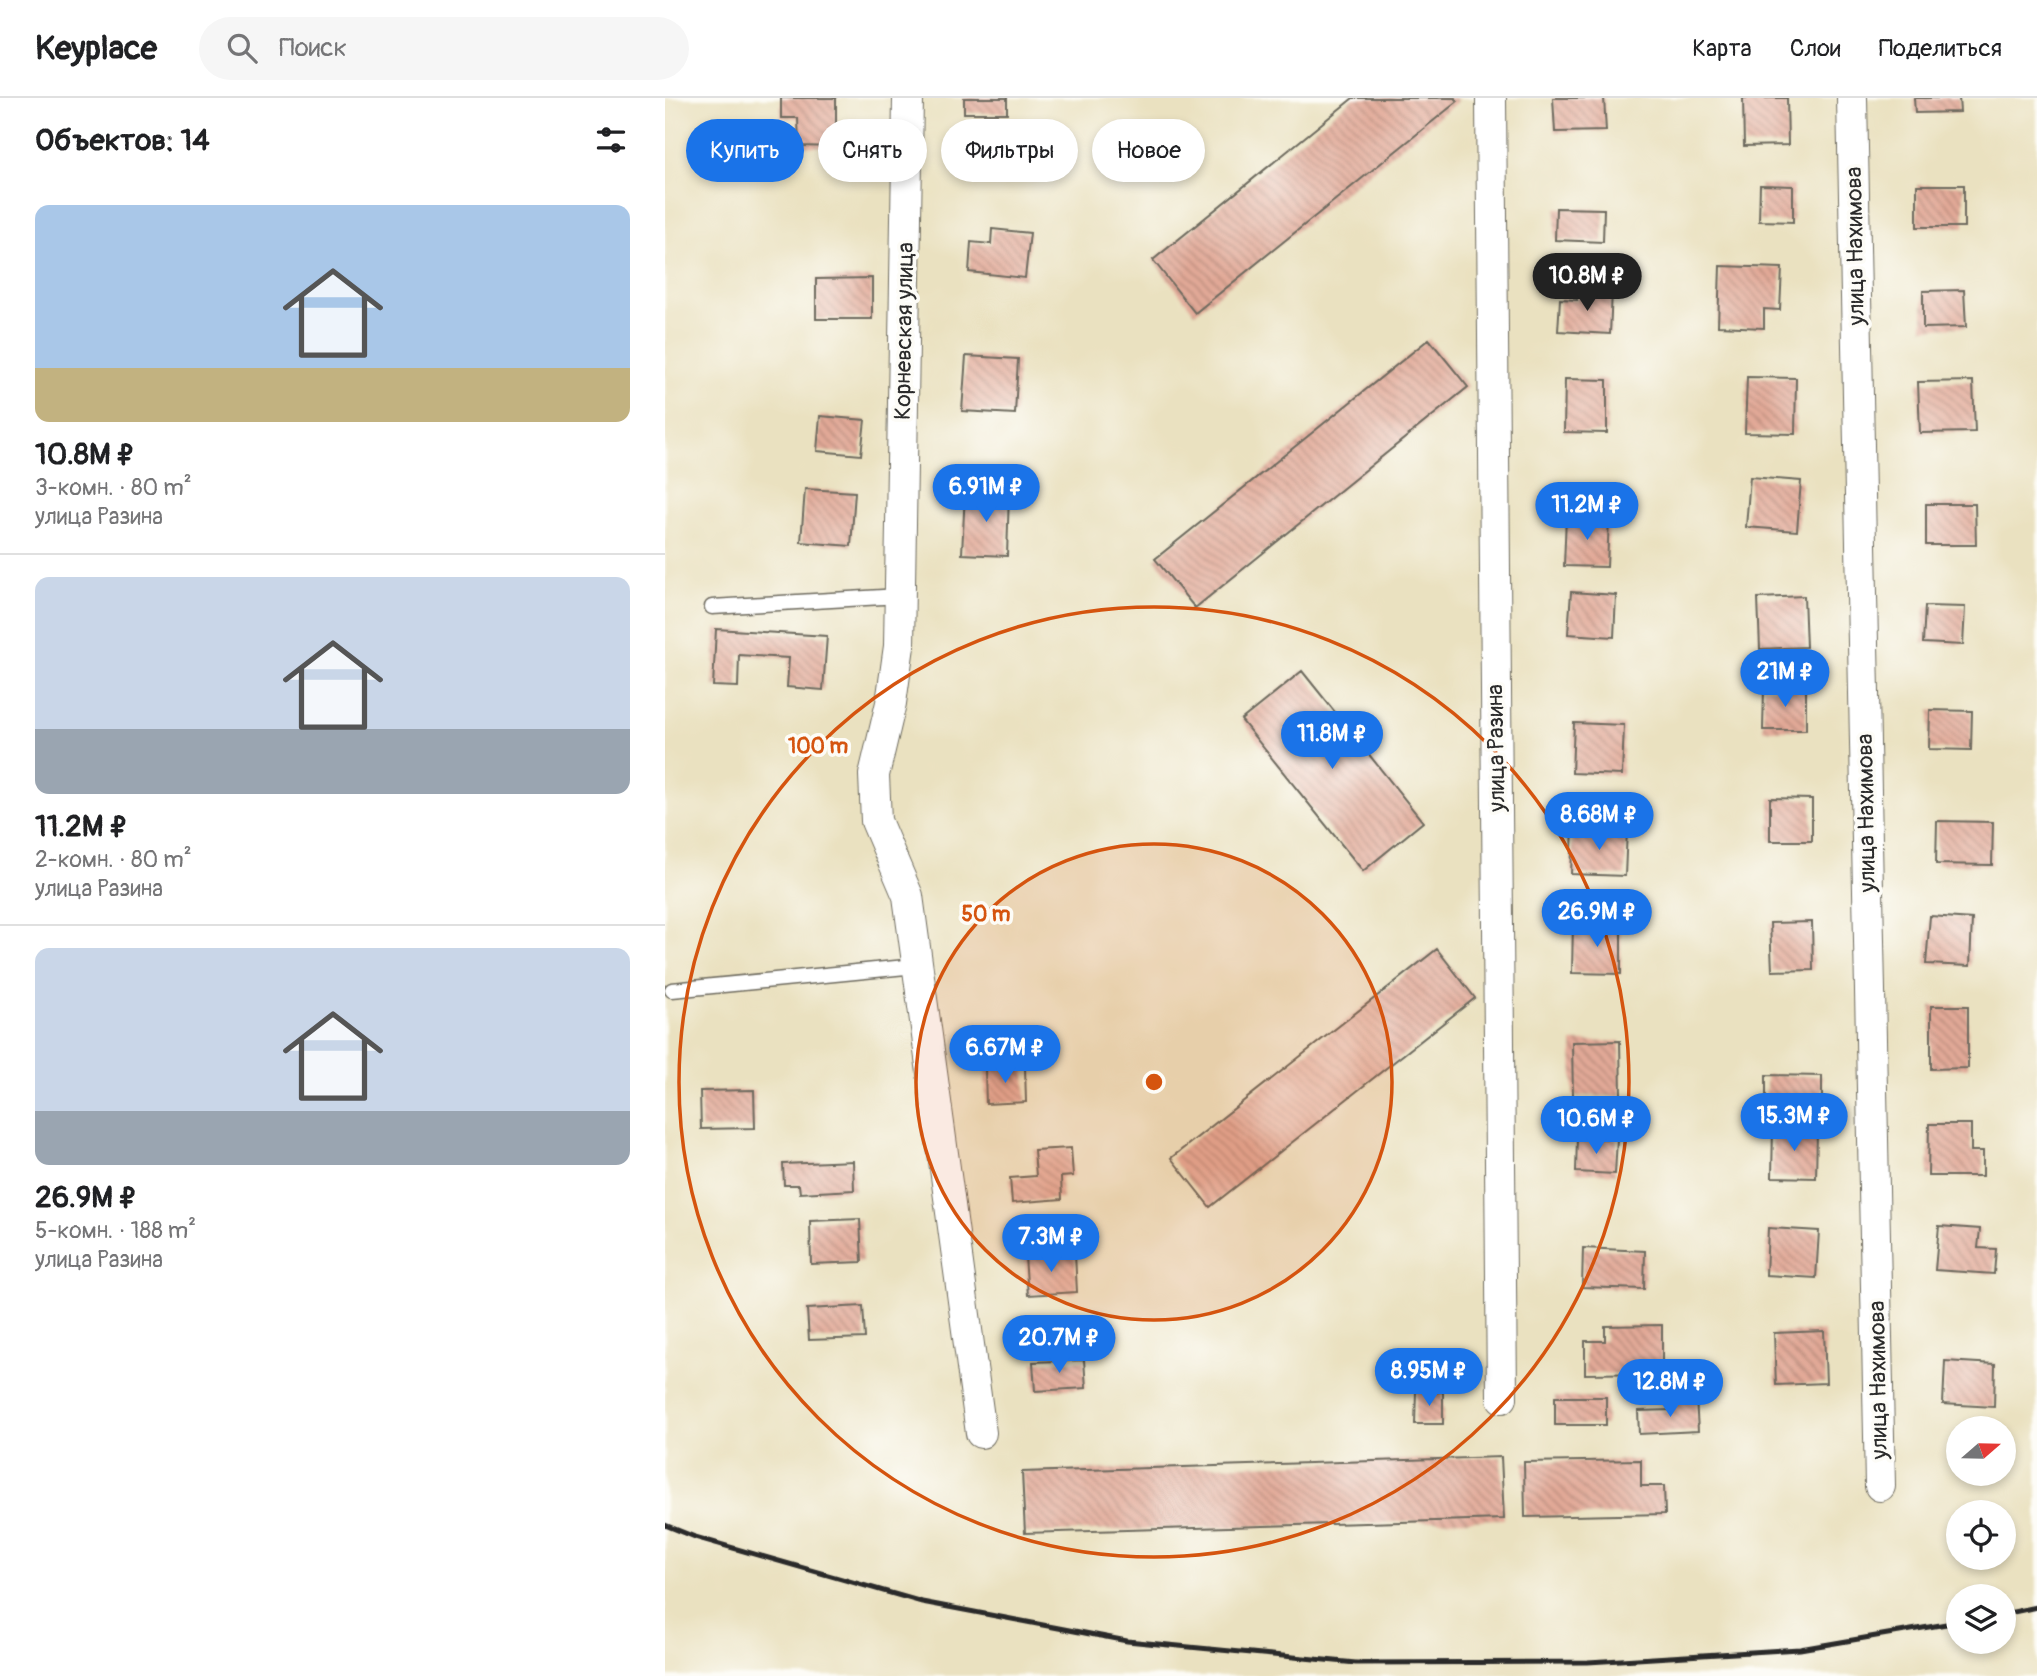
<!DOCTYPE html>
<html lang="ru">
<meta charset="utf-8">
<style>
body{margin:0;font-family:Pangolin,sans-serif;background:#f6f6f6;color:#202124;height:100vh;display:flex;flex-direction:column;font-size:26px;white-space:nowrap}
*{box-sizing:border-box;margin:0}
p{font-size:23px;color:#757577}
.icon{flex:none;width:38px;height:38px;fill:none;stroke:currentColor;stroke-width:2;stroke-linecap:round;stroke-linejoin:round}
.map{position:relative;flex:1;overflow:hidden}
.drawer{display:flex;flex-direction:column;background:#fff;width:665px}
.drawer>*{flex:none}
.hud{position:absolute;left:21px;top:21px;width:665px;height:63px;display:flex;gap:14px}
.needle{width:46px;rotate:70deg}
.controls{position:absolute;left:1281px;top:1318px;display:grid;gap:14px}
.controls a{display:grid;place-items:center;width:70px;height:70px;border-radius:50%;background:#fff;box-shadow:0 4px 10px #0003;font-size:35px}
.price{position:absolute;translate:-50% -60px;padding:0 16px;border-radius:24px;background:#1a73e8;color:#fff;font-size:23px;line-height:46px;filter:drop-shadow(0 2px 4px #0008)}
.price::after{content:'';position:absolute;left:50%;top:42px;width:21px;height:16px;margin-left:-10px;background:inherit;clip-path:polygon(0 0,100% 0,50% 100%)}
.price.on{background:#222;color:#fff}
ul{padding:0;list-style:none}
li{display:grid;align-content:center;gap:14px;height:371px;padding:0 35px}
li+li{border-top:2px solid #e0e0e0}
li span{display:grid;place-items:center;height:217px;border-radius:14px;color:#555}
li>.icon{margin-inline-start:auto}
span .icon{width:126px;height:126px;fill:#fffc;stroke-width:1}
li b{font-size:30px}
h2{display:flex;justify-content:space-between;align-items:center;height:84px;padding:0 35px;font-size:30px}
.chip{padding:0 24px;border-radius:32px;background:#fff;box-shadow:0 4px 10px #0003;font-size:24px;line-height:63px}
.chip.on{background:#1a73e8;color:#fff}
header{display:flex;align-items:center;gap:42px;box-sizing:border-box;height:98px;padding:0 35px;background:#fff;border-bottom:2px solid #e0e0e0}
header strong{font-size:33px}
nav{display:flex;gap:38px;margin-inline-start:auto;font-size:24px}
.search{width:490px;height:63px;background:#f6f6f6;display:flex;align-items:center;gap:18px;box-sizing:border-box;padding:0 24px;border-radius:38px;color:#757577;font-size:26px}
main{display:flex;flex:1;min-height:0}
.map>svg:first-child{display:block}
</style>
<header>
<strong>Keyplace</strong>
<div class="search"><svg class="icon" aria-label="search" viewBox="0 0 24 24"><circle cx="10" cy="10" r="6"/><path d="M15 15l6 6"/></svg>Поиск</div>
<nav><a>Карта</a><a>Слои</a><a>Поделиться</a></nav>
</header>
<main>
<section class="drawer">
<h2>Объектов: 14<svg class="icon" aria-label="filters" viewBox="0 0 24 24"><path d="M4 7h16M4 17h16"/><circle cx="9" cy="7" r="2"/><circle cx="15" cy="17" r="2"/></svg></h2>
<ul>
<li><span style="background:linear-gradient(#a9c7e8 75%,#c2b280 0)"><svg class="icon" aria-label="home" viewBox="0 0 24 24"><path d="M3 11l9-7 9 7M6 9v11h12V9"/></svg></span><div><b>10.8M ₽</b><p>3-комн. · 80 m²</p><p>улица Разина</p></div></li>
<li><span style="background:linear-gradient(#c9d6e8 70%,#9aa5b1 0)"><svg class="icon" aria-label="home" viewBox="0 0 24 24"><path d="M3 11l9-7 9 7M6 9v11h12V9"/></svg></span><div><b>11.2M ₽</b><p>2-комн. · 80 m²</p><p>улица Разина</p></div></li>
<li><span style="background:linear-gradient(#c9d6e8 75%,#9aa5b1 0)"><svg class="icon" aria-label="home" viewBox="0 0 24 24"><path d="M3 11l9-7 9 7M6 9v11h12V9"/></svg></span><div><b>26.9M ₽</b><p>5-комн. · 188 m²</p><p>улица Разина</p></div></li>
</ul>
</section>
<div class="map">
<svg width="1372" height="1578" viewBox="0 0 1372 1578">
<defs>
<pattern id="building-back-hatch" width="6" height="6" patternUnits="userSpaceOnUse" patternTransform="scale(1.75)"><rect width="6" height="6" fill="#e2a997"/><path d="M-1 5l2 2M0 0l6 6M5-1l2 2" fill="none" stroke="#b78a7b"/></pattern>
</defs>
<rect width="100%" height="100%" fill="#fdfcf7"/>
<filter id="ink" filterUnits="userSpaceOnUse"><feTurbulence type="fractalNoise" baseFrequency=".0143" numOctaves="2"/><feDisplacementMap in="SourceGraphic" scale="14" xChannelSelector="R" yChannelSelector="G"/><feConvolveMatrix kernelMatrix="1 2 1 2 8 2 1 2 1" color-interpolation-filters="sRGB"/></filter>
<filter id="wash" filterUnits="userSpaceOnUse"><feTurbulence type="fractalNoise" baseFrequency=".00686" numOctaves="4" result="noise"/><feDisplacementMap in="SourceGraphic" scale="28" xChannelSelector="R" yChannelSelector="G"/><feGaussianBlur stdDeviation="1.57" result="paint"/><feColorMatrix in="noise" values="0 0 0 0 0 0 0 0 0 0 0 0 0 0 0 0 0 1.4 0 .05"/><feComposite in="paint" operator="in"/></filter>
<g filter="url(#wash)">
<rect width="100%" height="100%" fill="#eae1c0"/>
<g id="blocks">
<path fill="url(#building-back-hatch)" d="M116,0H171V49L134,48L133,20H116Z
M299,0H342V15H299Z
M688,0H790L793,3L530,215L488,162Z
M888,0H939L941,33L890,34Z
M1078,0H1122L1123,47L1079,48Z
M1249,0H1294L1295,14L1250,15Z
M1095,87L1128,88V124L1094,123Z
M1252,87H1299V129H1252Z
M891,110L939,111L938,144L890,142Z
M327,131L365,135L360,180L304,174L306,144L326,146Z
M1055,168L1117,170L1115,212L1099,211V230L1053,228Z
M207,180V221H151V181Z
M912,191L947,193L945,236L893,233L895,201L912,202Z
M1299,192L1301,229L1258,230V193Z
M764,241L803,289L530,510L490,461Z
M301,258L353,261L350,316L297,313Z
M1082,279L1131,280L1130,336L1080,335Z
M900,281L942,282V335L899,334Z
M1308,283L1310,334L1255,335L1253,284Z
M155,318L200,322L196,357L152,353Z
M1085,379L1136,383L1132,433L1081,429Z
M140,391L190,394L186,448L136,444Z
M300,394L344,395L342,458L297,456Z
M1261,406H1310L1311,447H1261Z
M901,418L944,419L942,469L899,468Z
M906,494L951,497L949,539L903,536Z
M1139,498L1141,549L1095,551L1093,500Z
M1260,508L1300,509L1298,547L1258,545Z
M51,531L162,538L158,592L122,589L124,560L74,557L73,589L48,588Z
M637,573L758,724L698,773L576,622Z
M1099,590L1141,591V632H1098Z
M1265,612L1307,613L1306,652L1264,651Z
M909,625L959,627L957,677L907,675Z
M1105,700L1147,701V743H1105Z
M1272,723L1328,724L1327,767L1271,766Z
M908,729L962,731L960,778L906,776Z
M1265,818L1307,821L1305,868L1261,866Z
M1147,824L1148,872L1107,873L1105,825Z
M908,825L956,826V876L907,875Z
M772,851L810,900L545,1109L506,1060Z
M1266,908H1303V970L1266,971Z
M955,943L956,998H908L907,944Z
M360,969L361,1004L321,1006L320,971Z
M1101,977L1157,978V1016H1101Z
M89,992L90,1030L36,1031L35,993Z
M1264,1026H1306V1053H1318V1078H1263Z
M1108,1030L1152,1032L1151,1080L1107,1079Z
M912,1040L952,1041L950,1076L911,1074Z
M406,1050L408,1078L396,1079L397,1101L347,1105L345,1080L371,1078L369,1052Z
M188,1063L189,1092L135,1095L134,1087H119L118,1066Z
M195,1121L197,1164L146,1166L145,1123Z
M1274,1128L1315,1131L1313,1150L1331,1151L1329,1176L1270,1172Z
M1103,1130L1154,1133L1151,1180L1101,1177Z
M918,1150L980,1153L979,1191L917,1189Z
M410,1156L412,1194L363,1197L360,1159Z
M198,1208L200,1240L144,1242L142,1211Z
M997,1227V1275L920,1276V1243H940V1228Z
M1159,1233L1161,1285L1111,1287L1109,1235Z
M419,1262L421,1290L370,1293L368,1264Z
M1280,1263L1330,1266L1329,1309L1278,1306Z
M751,1293L778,1294V1326H750Z
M890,1299H941V1327H890Z
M1031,1300L1033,1333L974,1336L973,1313L1008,1312V1301Z
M836,1359L839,1421L360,1435L357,1374Z
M976,1362V1388H999L1000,1416L860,1419L859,1364Z"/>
</g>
</g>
<g filter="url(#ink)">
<use href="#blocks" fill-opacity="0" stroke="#6e6b5f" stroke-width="2"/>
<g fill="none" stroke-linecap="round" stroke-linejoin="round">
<defs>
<path id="service" d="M47,509L235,498
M7,892L251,868"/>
<path id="minor" d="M243,0L234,548L226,605L209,677L211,723L243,798L316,1335
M826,0L837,1300
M1187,0L1215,1388"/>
</defs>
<use href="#service" stroke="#6e6b5f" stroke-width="17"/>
<use href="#minor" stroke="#6e6b5f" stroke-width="32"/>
<use href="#service" stroke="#fff" stroke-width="14"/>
<use href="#minor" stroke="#fff" stroke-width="30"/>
<path stroke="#2b2b2b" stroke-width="5" d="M0,1427L30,1439L257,1504L462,1543L691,1565L923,1564L1135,1551L1293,1524
M1339,1516L1372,1509"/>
</g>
</g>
<circle cx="489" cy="984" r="238" fill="#d5540f" fill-opacity=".12"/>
<g fill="none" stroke="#d5540f" stroke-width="3.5">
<circle cx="489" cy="984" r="238"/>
<circle cx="489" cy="984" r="475"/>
</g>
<g text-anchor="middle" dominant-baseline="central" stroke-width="7" stroke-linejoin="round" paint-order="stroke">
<g font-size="23" fill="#2b2b2b" stroke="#fdfcf7">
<text transform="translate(1190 148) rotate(-91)">улица Нахимова</text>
<text transform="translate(239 233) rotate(-89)">Корневская улица</text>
<text transform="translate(831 650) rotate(-91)">улица Разина</text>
<text transform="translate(1201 715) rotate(-91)">улица Нахимова</text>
<text transform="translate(1213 1282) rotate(-91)">улица Нахимова</text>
</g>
</g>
<circle cx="489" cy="984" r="10" fill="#d5540f" stroke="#fdfcf7" stroke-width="3.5"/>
<g font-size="21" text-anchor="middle" font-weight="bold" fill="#d5540f" stroke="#fdfcf7" stroke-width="7" stroke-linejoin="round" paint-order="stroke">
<text x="153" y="655">100 m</text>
<text x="321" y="823">50 m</text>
</g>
</svg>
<div class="controls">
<a><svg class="needle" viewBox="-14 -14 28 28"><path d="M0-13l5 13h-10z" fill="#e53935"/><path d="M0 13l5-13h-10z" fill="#757577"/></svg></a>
<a><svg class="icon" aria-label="locate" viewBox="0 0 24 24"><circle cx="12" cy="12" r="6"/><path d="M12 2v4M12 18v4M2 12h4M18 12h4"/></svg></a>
<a><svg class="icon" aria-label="layers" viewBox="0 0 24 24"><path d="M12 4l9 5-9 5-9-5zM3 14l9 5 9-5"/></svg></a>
</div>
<b class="price on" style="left:922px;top:215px">10.8M ₽</b>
<b class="price" style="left:321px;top:426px">6.91M ₽</b>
<b class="price" style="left:922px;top:444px">11.2M ₽</b>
<b class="price" style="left:1120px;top:611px">21M ₽</b>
<b class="price" style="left:667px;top:673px">11.8M ₽</b>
<b class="price" style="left:934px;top:754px">8.68M ₽</b>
<b class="price" style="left:932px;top:851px">26.9M ₽</b>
<b class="price" style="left:340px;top:987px">6.67M ₽</b>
<b class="price" style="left:1129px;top:1055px">15.3M ₽</b>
<b class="price" style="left:931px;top:1058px">10.6M ₽</b>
<b class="price" style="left:386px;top:1176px">7.3M ₽</b>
<b class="price" style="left:394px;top:1277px">20.7M ₽</b>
<b class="price" style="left:764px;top:1310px">8.95M ₽</b>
<b class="price" style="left:1005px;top:1321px">12.8M ₽</b>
<div class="hud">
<a class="chip on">Купить</a>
<a class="chip">Снять</a>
<a class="chip">Фильтры</a>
<a class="chip">Новое</a>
</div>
</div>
</main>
